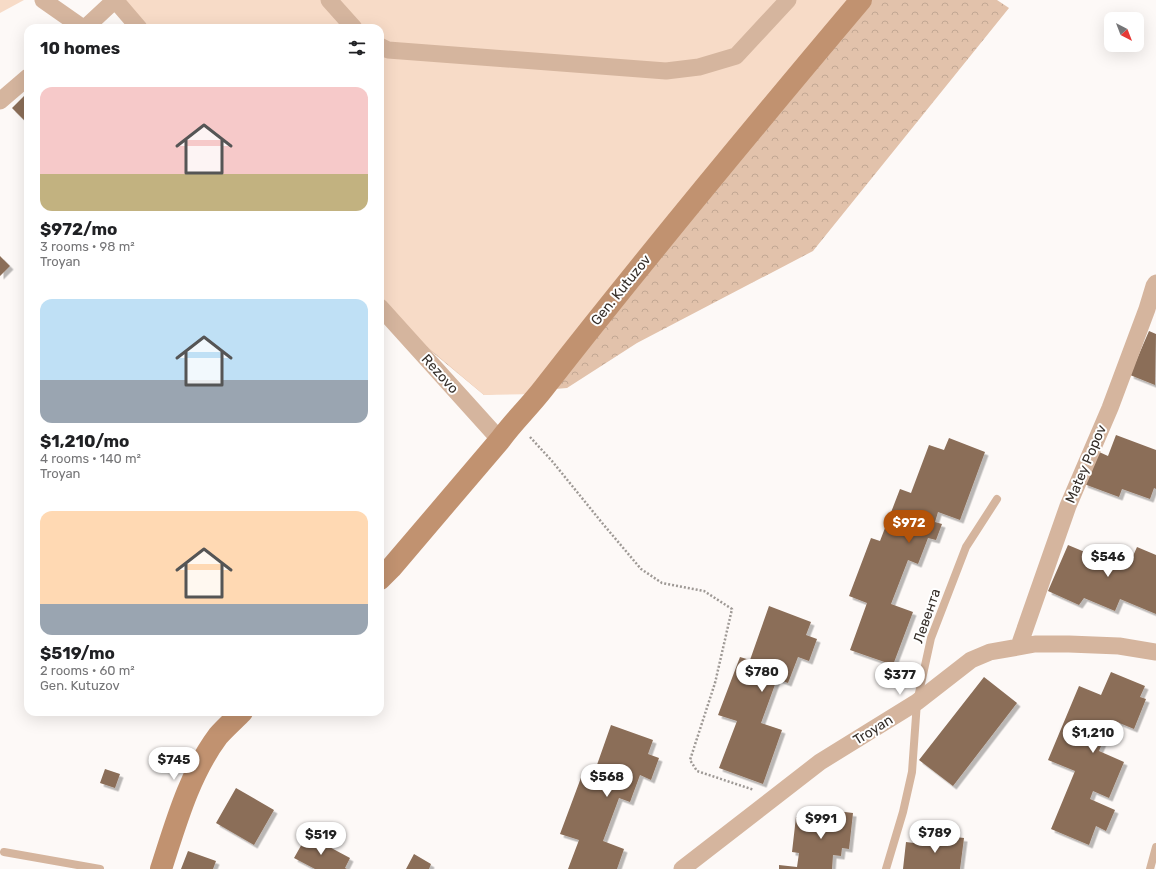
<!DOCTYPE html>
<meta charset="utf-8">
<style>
body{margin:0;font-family:Rubik,sans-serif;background:#f6f6f6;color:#202124;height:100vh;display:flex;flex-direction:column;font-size:15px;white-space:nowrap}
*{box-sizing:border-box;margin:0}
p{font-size:13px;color:#757577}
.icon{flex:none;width:22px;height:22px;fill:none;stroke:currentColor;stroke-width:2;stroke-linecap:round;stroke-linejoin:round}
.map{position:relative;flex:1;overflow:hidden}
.drawer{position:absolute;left:24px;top:24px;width:360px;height:692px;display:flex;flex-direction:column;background:#fff;border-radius:12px;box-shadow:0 4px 16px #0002}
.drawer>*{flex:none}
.needle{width:26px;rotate:138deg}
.tools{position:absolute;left:1104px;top:12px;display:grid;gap:8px}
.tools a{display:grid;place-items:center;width:40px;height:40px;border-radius:8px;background:#fff;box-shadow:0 4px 16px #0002;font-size:20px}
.price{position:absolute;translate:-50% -34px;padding:0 9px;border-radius:14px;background:#fff;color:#222;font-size:13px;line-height:26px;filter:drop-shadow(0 1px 2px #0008)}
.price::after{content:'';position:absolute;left:50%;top:24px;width:12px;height:9px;margin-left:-6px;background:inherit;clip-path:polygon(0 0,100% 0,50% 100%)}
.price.on{background:#b45309;color:#fff}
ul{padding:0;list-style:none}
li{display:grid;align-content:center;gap:8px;height:212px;padding:0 16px}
li span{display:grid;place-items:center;height:124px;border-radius:12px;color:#555}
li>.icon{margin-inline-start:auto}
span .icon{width:72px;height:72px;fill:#fffc;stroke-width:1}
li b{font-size:17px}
h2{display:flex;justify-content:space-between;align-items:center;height:48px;padding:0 16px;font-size:17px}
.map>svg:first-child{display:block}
</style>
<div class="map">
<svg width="1156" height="869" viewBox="0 0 1156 869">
<defs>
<pattern id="forest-crowns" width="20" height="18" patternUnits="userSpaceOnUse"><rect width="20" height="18" fill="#e2c2ab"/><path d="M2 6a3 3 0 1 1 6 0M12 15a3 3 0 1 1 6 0" fill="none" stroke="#c2a793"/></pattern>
<filter id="shadow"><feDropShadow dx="3.5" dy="3.5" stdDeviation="0" flood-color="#0004"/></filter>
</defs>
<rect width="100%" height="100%" fill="#fdf9f7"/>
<path fill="url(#forest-crowns)" d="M115,0H997L1009,8L813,251L637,343L567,388L484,395L384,312L380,28Z"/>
<path fill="#f7dbc7" d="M0,0H24L0,13Z
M115,0H861L539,394L484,395L380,307V28H139Z"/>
<path fill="#8b6e58" filter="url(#shadow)" d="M24,96L28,100V116L24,120L12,108Z
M0,256L10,266L0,276Z
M1149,331L1156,334L1155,385L1130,375Z
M1116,435L1156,450V489L1154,488L1150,499L1122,489L1119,497L1084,484L1097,451L1108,456Z
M949,438L985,452L960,520L938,512L935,522L942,524L936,540L928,538L918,564L908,560L891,604L913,612L893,665L850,650L867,603L849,596L871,538L880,541L900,489L911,493L929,445L944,450Z
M1068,545L1104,560L1110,546L1133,556L1137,547L1156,555V614L1120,599L1115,611L1084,598L1079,605L1048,591Z
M769,606L811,622L806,635L817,639L809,661L798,657L788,683L777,679L761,723L782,730L763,784L719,768L737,721L718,715L740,657L750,660Z
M1111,672L1145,686L1140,697L1146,699L1134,729L1112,720L1099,751L1124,762L1109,798L1093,791L1090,799L1115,810L1106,831L1096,826L1089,845L1051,829L1075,771L1048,760L1079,686L1101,695Z
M984,677L1017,703L953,786L919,760Z
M611,725L653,740L648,754L659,758L651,780L640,775L630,802L619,798L603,841L624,849L617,869H568L579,840L560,834L582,775L592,779Z
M105,769L120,774L115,788L100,783Z
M236,788L274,810L254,845L216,823Z
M821,809L853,813L849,849L842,848L841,856L833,855L832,869H779V865L797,867L799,853L792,852L796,817L820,820Z
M932,834L964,838L960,869H903L906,842L930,845Z
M307,835L350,858L345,868L347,869H315L294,858Z
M188,851L216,861L213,869H181Z
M414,854L431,864L429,869H406Z"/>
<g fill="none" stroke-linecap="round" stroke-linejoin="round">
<path stroke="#9e9995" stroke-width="2.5" stroke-dasharray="2 2" stroke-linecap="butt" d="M530,437L552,461L603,524L641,569L662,583L704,591L732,609L715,683L690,760L697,771L754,790"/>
<path stroke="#d5b59e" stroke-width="8" d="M4,852L100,869
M886,869L903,812L912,772L917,702L931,638L966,547L997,499
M1150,869L1156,847"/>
<path stroke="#d5b59e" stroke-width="17" d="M43,0L83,28
M115,0L139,28
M329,0L354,28
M85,28L115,0
M380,46L388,50L666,71L699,67L736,56L788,0
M0,101L28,77
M380,307L500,440
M1019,646L1068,506L1110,408L1147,309L1154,286L1156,283
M682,869L820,762L917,702L971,660L990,652L1035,644H1069L1119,646L1156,652"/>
<path stroke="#c19270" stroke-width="22" d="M380,579L391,568L500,440C513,422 529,407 543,389C646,257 753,128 861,0
M161,869C176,823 189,775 218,736C225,728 234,720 242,712"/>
</g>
<g text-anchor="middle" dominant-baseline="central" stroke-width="4" stroke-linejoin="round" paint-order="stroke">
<g font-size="14" fill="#362f2a" stroke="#fff">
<text transform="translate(621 290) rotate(-51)">Gen. Kutuzov</text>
<text transform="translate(440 374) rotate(48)">Rezovo</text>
<text transform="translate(1086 464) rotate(-67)">Matey Popov</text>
<text transform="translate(927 616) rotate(-71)">Левента</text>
<text transform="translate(873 730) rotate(-32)">Troyan</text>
</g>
</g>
</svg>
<div class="tools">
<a><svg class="needle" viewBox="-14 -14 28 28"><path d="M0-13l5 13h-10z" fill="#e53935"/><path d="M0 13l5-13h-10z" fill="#757577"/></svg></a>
</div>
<b class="price on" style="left:909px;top:544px">$972</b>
<b class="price" style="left:1108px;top:578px">$546</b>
<b class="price" style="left:762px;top:693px">$780</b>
<b class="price" style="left:900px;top:696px">$377</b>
<b class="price" style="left:1093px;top:754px">$1,210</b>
<b class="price" style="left:174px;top:781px">$745</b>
<b class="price" style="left:607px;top:798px">$568</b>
<b class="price" style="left:821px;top:840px">$991</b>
<b class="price" style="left:935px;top:854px">$789</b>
<b class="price" style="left:321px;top:856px">$519</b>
<section class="drawer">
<h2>10 homes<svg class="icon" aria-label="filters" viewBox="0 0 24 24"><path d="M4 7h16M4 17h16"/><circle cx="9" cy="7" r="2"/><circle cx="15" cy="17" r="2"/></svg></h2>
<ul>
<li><span style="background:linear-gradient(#f6c9c9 70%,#c2b280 0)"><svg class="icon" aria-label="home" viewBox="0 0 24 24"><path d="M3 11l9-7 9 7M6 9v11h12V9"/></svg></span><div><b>$972/mo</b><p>3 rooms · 98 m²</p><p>Troyan</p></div></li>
<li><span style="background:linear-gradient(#bfe0f5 65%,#9aa5b1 0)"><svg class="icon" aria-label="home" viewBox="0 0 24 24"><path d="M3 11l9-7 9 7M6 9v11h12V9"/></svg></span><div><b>$1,210/mo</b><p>4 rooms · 140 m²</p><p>Troyan</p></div></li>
<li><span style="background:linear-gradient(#ffd9b3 75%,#9aa5b1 0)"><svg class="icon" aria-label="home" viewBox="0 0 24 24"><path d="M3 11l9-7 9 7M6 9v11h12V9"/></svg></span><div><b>$519/mo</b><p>2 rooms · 60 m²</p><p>Gen. Kutuzov</p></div></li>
</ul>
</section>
</div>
